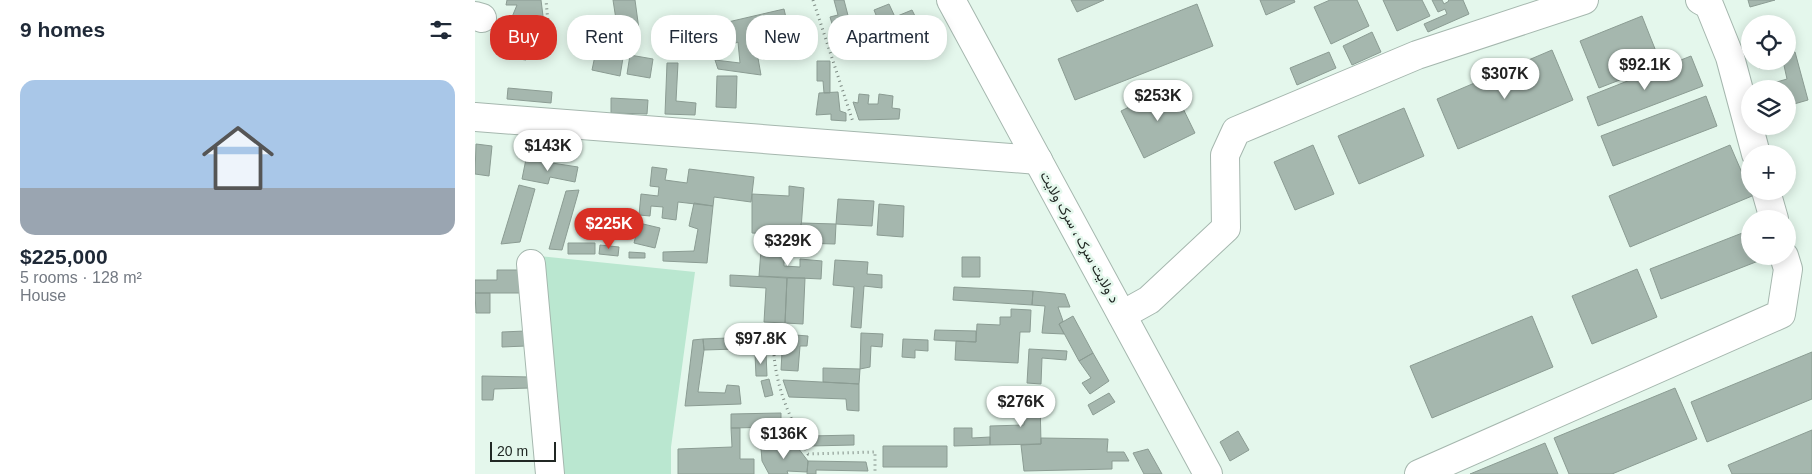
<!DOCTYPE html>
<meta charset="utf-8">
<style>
body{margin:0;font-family:Arial,Vazirmatn,sans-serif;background:#f6f6f7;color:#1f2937;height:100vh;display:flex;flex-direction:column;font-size:19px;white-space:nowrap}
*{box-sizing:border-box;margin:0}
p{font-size:16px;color:#747a83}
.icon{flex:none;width:28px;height:28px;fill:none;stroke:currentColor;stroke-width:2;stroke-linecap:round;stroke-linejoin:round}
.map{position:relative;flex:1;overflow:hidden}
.side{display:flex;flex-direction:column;background:#fff;width:475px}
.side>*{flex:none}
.hud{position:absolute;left:15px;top:15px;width:475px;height:45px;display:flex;gap:10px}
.buttons{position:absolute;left:1266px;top:15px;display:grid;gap:10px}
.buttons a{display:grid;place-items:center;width:55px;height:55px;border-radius:50%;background:#fff;box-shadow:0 2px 12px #0003;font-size:25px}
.scale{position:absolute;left:15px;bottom:12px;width:66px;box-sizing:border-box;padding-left:5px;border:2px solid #212824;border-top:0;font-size:14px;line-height:18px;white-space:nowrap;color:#212824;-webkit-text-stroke:4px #e4f7ec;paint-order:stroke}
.price{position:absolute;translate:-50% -42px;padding:0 11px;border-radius:18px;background:#fff;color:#222;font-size:16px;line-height:32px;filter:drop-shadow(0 1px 2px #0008)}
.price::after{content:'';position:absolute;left:50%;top:30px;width:15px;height:11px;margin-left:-8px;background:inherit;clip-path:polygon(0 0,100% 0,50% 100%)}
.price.selected{background:#d93025;color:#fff}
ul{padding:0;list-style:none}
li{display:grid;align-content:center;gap:10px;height:265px;padding:0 20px}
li+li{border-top:1px solid #e0e1e3}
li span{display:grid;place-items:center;height:155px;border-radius:15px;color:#555}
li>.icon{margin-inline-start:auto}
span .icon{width:90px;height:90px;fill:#fffc;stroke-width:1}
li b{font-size:21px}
h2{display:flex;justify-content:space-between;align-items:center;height:60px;padding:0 20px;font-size:21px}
.tag{padding:0 18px;border-radius:20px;background:#fff;box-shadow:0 2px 12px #0003;font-size:18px;line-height:45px}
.tag.selected{background:#d93025;color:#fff}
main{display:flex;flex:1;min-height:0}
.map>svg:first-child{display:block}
</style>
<main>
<section class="side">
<h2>9 homes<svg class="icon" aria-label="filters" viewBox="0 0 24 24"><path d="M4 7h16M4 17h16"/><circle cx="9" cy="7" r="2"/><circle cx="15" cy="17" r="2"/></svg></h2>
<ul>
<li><span style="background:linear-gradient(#a9c7e8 70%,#9aa5b1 0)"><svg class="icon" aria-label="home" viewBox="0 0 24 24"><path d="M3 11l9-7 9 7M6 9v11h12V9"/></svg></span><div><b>$225,000</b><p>5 rooms · 128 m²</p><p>House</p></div></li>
</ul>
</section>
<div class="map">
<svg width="1337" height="474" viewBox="0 0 1337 474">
<rect width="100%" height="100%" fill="#e4f7ec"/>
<path fill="#bae7d0" d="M64,256L220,272L196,447V474H83Z"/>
<path fill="#a5b7ae" stroke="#8b9c93" d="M32,0H66L69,24L37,17L42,5H31Z
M138,0H160L165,37L144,39Z
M359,0H369L376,27L368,29L372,42L382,39L386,53L367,58L355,17L363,15Z
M596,0H629L602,12Z
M785,0H819L820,2L791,15Z
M855,0H882L894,26L856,44L839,7Z
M908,0H947L955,16L922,31Z
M957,0H967L969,4L974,1L973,0H988L994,14L953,32L949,24L972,14L970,9L963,12Z
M1273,0H1300L1275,7Z
M414,4L420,17L437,10L442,20L427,26L432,38L406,49L396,24L403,20L399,10Z
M722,4L738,46L600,100L583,59Z
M309,9L315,35L281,47L286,75L243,69L240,60L265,63L263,42L254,46L253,22Z
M1167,16L1186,64L1124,88L1105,41Z
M391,30L397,49L386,53L380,33Z
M38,32L79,42L77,52L52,45L51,60L37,58Z
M897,32L906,52L877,65L868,46Z
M1316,37L1319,46L1312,47V38Z
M122,46L149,52L145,76L117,70Z
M1077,50L1098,100L983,149L962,99Z
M854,52L861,68L822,85L815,68Z
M1320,52L1333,100L1312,106V89H1278L1312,79L1308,61L1284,68L1282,61H1312V53Z
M155,55L178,59L175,78L152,74Z
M1216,56L1228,86L1123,126L1112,97Z
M342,61H355V93H349L348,81H342Z
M192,63H203L201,101L221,103L220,115L190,114Z
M242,76H262L261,108L241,107Z
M697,86L720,133L669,158L646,111Z
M33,88L77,92L76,103L32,99Z
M363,92L365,111L371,113V121L356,120V114L341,115L344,93Z
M384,94L394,95L393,104H403L404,94L418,96L417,108L425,109L424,119L384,120L378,102L383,103Z
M1231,96L1242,126L1138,166L1126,136Z
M136,98L173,100L172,114L136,113Z
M929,108L949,156L884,184L863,136Z
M1288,126H1305V127L1289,131Z
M1,144L17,146L14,176L0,174Z
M838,145L859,194L820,210L799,162Z
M1255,145L1277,196L1155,247L1134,196Z
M51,159L103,167L100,182L75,177L73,184L47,179Z
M177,167L192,169L190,180L212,183L214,169L279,177L276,202L239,197L238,206L203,202L201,220L187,218L188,207L176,206L175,216L164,215L166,194L183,196L184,187L175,186Z
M44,185L60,189L45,242L26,244Z
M314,186L329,188L326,229L294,226V234L277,233V194L314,196Z
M104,190L87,250L74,249L91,191Z
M363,199L399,201L397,226L361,224Z
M219,203L238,206L232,263L188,261V252L219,251L223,229L214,226Z
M404,204L429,206L428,237L402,235Z
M164,223L185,228L180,248L159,243Z
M326,223L361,224L360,244L324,243Z
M1275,230V256H1290L1291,258L1186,299L1175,269Z
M93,243H120V254H93Z
M125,245L144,247L143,256L124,254Z
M286,250L309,251V266L325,267V259L347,261L346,279L284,276Z
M154,252L170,253V258H154Z
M487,257H505V277H487Z
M360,260L393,262L392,274L407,275V288L389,286L386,328L376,327L379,287L358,285Z
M1162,269L1182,317L1117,344L1097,296Z
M22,270H47V293H0V280H22Z
M255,275L312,278L310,323L289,322L291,288L255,286Z
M312,278H330L328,324L310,323Z
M479,287L558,291L557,305L478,300Z
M558,291L590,294L595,307H583L588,321L584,324L589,334L567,333L570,306L557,305Z
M0,293H15V313H1Z
M536,309L556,310L555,332H545L543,363L480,360L481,341L501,342L502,324L525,325V317H536Z
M598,316L618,353L604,361L584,324Z
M1057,316L1078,367L957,418L935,366Z
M460,330L501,331V342L459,340Z
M50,331L51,346L27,347V332Z
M386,333L408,334L407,347L396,346L395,367L385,369Z
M308,334L333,336L332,346H325L323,371L306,370Z
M279,337L280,354H261V349L229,350L228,339Z
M228,339L229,350L223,392L250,393L252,385L264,386L266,404L210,406L218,340Z
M428,339L453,340V351L440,350V358L427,357Z
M554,349L592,351L591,360L567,358L566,384L552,383Z
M1337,352V399L1232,442L1216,402Z
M291,353L292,376H281L280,354Z
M618,353L634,381L615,394L607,383L616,378L604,361Z
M348,368L385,369L384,384L348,382Z
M7,376L55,377L56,388L19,389L18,400H7Z
M294,379L298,395L290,397L286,381Z
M308,380L384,384V411L372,410L371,399L314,397Z
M1200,388L1222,439L1137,474H1094L1079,438Z
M634,393L640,402L618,415L613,405Z
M565,398L566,444L515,445V426L549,425V399Z
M306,413V427L256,428V414Z
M256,428H265V459H279V474H203V449L257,447Z
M479,428H497V438L515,437V445L479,446Z
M1337,430V474H1257L1253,465Z
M763,431L774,450L755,461L745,442Z
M379,435V445L335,446V436Z
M566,438L633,439L632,452H649L654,461H637V469L549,471L546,445L566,444Z
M1070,443L1083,474H995Z
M408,446H472V467H408Z
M286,448H323L333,461L332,472L312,471L313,474H294L287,461Z
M673,449L687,474H669L658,453Z
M333,461L391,462L393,471L341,470V474H332Z"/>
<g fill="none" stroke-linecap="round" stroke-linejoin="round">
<defs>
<path id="minor" d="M1225,0L1234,5L1255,57L1281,154
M0,16L7,18
M0,117L563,160
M1291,191L1299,219
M56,264L75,474
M647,315L674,300L751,228L750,155L761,131L942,55L1109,0
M944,474L1306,314L1313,269L1309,256"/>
<path id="major" d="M476,0L733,474"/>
</defs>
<use href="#minor" stroke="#a5b7ae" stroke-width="30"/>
<use href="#major" stroke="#a5b7ae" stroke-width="30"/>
<path stroke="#7e8b84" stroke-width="3" stroke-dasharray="1 4" stroke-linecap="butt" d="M338,0L378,122
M30,23L74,34L71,0
M299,355C302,392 317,421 333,454L400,452V474"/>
<use href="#minor" stroke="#fff" stroke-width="28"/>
<use href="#major" stroke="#fff" stroke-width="28"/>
</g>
<g text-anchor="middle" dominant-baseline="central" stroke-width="5" stroke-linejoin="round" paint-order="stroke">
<g font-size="14" fill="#212824" stroke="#e4f7ec">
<text transform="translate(605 237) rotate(61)">د ولایت سړک ، سرک ولایت</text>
</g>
</g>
</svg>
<div class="buttons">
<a><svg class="icon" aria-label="locate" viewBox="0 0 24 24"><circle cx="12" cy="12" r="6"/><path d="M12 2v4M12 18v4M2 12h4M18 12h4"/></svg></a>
<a><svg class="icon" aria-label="layers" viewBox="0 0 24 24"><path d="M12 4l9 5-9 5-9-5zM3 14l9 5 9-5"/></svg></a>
<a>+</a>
<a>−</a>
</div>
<div class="scale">20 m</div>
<b class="price" style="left:1170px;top:91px">$92.1K</b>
<b class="price" style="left:1030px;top:100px">$307K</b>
<b class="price" style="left:683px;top:122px">$253K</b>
<b class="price" style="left:73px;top:172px">$143K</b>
<b class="price selected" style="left:134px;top:250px">$225K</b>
<b class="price" style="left:313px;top:267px">$329K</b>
<b class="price" style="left:286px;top:365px">$97.8K</b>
<b class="price" style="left:546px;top:428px">$276K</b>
<b class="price" style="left:309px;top:460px">$136K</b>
<div class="hud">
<a class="tag selected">Buy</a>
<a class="tag">Rent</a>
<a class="tag">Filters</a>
<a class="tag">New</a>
<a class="tag">Apartment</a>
</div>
</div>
</main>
